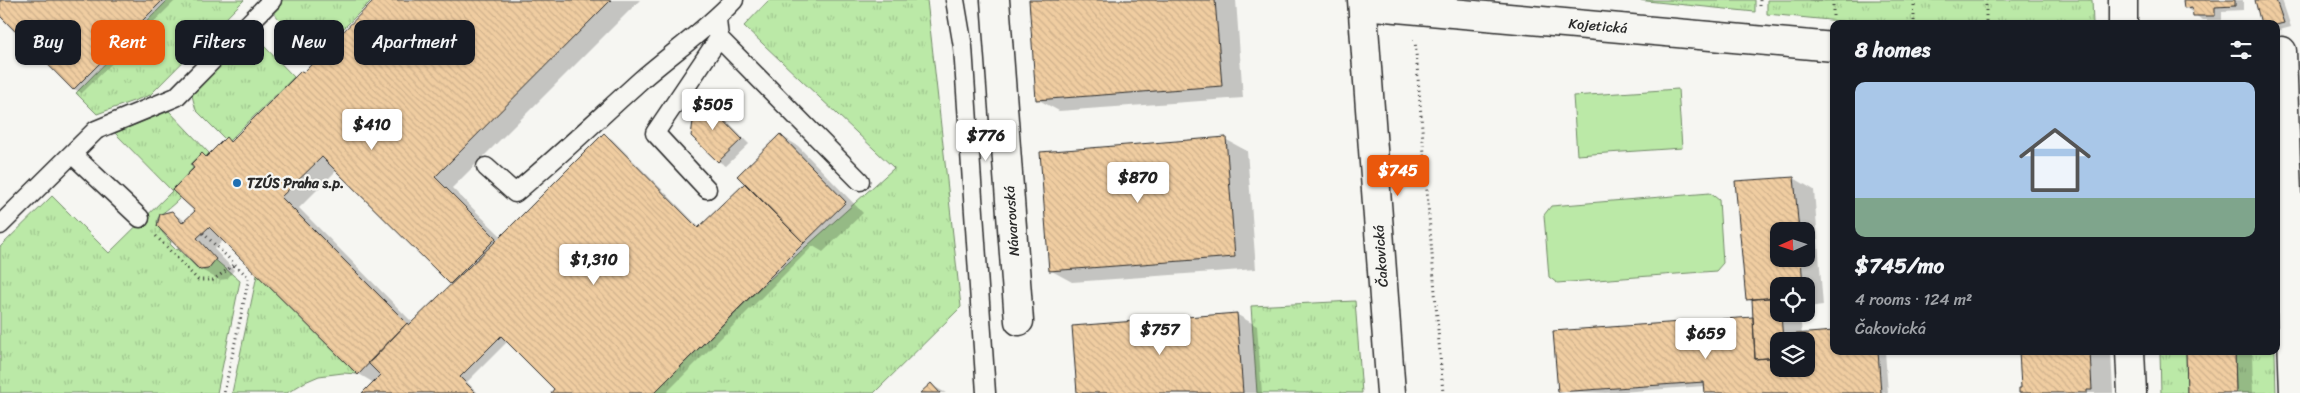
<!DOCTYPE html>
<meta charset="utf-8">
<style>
body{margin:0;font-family:Sriracha,sans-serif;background:#20242c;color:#f1f3f6;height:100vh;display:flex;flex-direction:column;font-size:19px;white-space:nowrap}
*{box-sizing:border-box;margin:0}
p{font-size:16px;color:#9ea1a6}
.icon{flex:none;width:28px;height:28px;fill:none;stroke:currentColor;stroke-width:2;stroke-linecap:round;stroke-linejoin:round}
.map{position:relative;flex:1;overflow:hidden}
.drawer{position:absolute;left:1830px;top:20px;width:450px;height:335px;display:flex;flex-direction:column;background:#171b24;border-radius:10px;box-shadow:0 1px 4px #0004}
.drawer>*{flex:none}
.guide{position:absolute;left:15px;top:20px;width:475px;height:45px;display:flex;gap:10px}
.needle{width:32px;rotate:267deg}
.tools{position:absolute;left:1770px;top:222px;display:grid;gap:10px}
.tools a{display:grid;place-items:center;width:45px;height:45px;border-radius:10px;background:#171b24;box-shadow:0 1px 4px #0004;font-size:25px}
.price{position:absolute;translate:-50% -42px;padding:0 11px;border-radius:5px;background:#fff;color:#222;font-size:16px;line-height:32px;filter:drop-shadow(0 1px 2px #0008)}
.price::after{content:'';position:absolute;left:50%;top:30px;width:15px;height:11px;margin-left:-8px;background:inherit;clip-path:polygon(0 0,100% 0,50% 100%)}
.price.selected{background:#ea580c;color:#fff}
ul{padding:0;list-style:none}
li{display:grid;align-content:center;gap:10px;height:265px;padding:0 25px}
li+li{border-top:1px solid #363941}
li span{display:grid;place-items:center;height:155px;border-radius:10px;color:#555}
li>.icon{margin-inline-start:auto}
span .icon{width:90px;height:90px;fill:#fffc;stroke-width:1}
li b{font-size:21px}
h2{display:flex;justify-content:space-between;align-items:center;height:60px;padding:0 25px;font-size:21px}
.tag{padding:0 18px;border-radius:10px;background:#171b24;box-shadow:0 1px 4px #0004;font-size:18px;line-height:45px}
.tag.selected{background:#ea580c;color:#fff}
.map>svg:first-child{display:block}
</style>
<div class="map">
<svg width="2300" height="393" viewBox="0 0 2300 393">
<defs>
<pattern id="grass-tufts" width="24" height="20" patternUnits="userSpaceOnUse" patternTransform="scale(1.25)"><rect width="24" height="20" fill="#bbe9a7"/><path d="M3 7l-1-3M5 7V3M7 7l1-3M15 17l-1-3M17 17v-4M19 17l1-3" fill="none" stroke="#a1c890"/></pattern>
<pattern id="building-back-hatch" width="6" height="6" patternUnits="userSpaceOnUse" patternTransform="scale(1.25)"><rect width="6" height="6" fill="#f0cda1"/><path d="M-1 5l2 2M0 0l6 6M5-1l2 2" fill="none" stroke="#ceb08b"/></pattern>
</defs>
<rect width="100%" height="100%" fill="#f6f6f2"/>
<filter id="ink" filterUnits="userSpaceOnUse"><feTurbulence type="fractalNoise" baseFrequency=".02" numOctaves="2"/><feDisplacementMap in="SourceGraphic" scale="10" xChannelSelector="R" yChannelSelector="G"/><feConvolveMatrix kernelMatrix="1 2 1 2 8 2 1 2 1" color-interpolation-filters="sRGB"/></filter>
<g filter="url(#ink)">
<path fill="url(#grass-tufts)" stroke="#738a69" d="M168,0H244L150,95L97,114L76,93Z
M272,0H372L314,58L272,11Z
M769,0H927L961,307L874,393H654L759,289L894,168L744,26Z
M1637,0H1755V12Z
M1767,0H2092L2093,24H1871L1767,14Z
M245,39L262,44L294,77L228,142L196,110L191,92L238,40Z
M169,111L209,153L206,157L201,153L190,164L193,168L172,190L180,198C160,219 145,215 171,242L170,244L176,250L178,249L198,269H207L212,257L240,281L217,393H0V247L52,196L109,253L172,191L115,133Z
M257,275L357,374L343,373L319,376L305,382L287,393H232Z
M1355,301L1362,393H1257L1251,306Z
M2160,351H2186L2187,393H2161Z
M2235,351H2275L2276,393H2236Z"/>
<path fill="#bbe9a7" stroke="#738a69" d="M1678,89L1682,148L1577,155L1573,96Z
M1710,193L1719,200L1723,263L1716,271L1557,283L1549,277L1544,215L1551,206Z"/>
<path fill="#0003" fill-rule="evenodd" d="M0,0H176L82,93L74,89L0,14Z
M376,0H640L452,188L502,237L604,135L612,139L700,228L746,183L780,135L798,146L863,213L823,252L813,246L666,393H552L556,389L508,341L467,382L478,393H364L374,383L359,374L224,240L214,249L234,270L227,279L219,280L200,269L172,213L186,221L197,212L196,168L202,155L207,157L226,139L232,142L304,73ZM337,170L452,284L413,323L299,208Z
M1030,0H1236L1243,98L1059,111L1037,99Z
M1809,0H1883L1813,2Z
M2185,0H2243V10L2222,11V20H2202L2185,7Z
M2256,0H2282L2291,27L2276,31V24Z
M704,102L712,107L749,144L726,166L718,161Z
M1225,139L1247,151L1256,269L1072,282L1050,270Z
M1794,178L1814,190L1823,306L1806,308V286H1779V314H1800L1802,335L1834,351H1885L1888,393H1706L1705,386L1606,393L1559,391L1754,318L1753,302L1747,299L1736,183ZM1779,231H1806V259H1779ZM1779,341H1806V369H1779Z
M1236,314L1257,326L1262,393H1078Z
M2020,351H2111L2113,393H2020L2022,389Z
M2187,351H2252L2253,393H2188Z
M931,385L946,393H922Z"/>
<path fill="url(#building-back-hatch)" stroke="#2b2b2b" d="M0,0H163L73,90L0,16Z
M374,0H611L435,177L496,238L450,284L322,157L281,197L407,323L358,375L209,227L197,238L216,259L208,269L200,270L157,226L160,214L172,211L182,223L195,211L172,190L194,168L191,164L202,153L206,157L226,137L230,142L301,71L304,72Z
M1029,0H1215L1222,86L1036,100Z
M2183,0H2235V6L2215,7V16H2193L2192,7L2184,8Z
M2255,0H2276L2284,23L2276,25L2261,24Z
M696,99L704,100L742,139L718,162L691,136Z
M604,133L698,228L745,183L804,243L654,393H551L554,389L501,336L460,377L476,393H362L380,375L368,363L407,323L409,325L497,240Z
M780,134L846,202L804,243L737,176Z
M1226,137L1235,257L1049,271L1040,152Z
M1794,177L1799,231H1779V259H1801L1803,286H1779V297L1746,300L1735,181Z
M1779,297V314H1781L1783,341H1779V357L1755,359L1752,299Z
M1237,313L1243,393H1077L1072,326Z
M1753,317L1755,359L1779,357V369H1806V341H1783V335L1834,331V351H1878L1881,393H1705L1704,382L1558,392L1553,331Z
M2019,351H2090L2092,390H2087V393H2019V388H2021Z
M2186,351H2235L2236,393H2187Z
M931,383L940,393H920Z"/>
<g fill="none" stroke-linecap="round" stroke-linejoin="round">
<defs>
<path id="lane" d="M955,0L963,47L986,393
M717,19L719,38L860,181
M72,154L140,218
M486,167L515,193C558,157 599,118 641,80C672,53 706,30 734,0
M707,189L655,133L719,38
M0,225L96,130L176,97L272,0"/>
<path id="street" d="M995,0L1019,321
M2123,0V24
M1363,5L1834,47
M2282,51L2294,393
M2130,351L2132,393"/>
<path id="secondary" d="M1362,0L1391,393"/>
</defs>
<use href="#lane" stroke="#2b2b2b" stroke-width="21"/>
<use href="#street" stroke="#2b2b2b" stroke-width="31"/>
<use href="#secondary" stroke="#2b2b2b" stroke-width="31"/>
<path stroke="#2b2b2b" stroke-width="3" stroke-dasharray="1 4" stroke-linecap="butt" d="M1760,0V9
M1833,0V17
M1914,0V24
M1986,0V24
M1415,40L1443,393
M203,233L249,278L224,393
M156,236L198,280H213L234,265"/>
<use href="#lane" stroke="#f6f6f2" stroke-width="18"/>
<use href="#street" stroke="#f6f6f2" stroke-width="28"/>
<use href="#secondary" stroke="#f6f6f2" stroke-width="28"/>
</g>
</g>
<circle fill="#1f6fb2" stroke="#f6f6f2" stroke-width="2" cx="237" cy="183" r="5"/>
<g text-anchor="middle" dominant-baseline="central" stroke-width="4.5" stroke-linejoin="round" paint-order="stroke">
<g font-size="14" fill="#2b2b2b" stroke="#f6f6f2">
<text transform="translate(1598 26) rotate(5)">Kojetická</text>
<text transform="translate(1012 221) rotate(-94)">Návarovská</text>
<text transform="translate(1381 256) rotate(-94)">Čakovická</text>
</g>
<g font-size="14" font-weight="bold" fill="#2b2b2b" stroke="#f6f6f2" text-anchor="start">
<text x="247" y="183">TZÚS Praha s.p.</text>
</g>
</g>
</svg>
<div class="tools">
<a><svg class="needle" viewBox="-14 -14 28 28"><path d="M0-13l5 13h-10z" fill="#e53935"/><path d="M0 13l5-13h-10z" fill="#9ea1a6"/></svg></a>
<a><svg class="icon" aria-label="locate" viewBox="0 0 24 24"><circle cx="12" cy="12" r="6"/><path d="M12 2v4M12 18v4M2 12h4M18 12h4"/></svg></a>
<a><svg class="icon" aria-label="layers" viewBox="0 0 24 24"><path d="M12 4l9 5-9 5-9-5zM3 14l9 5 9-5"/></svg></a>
</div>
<b class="price" style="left:713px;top:131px">$505</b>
<b class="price" style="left:372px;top:151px">$410</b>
<b class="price" style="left:986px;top:162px">$776</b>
<b class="price selected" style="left:1398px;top:197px">$745</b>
<b class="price" style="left:1138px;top:204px">$870</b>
<b class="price" style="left:594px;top:286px">$1,310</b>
<b class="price" style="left:1160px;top:356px">$757</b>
<b class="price" style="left:1706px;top:360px">$659</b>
<div class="guide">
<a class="tag">Buy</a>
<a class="tag selected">Rent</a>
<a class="tag">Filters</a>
<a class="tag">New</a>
<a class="tag">Apartment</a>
</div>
<section class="drawer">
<h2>8 homes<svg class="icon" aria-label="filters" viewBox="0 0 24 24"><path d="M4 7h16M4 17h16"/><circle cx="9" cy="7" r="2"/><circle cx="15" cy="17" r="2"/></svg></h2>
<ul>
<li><span style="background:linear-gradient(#a9c7e8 75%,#7fa58c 0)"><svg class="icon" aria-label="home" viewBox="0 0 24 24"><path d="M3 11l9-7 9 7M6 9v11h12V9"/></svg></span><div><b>$745/mo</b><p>4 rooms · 124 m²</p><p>Čakovická</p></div></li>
</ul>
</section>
</div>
